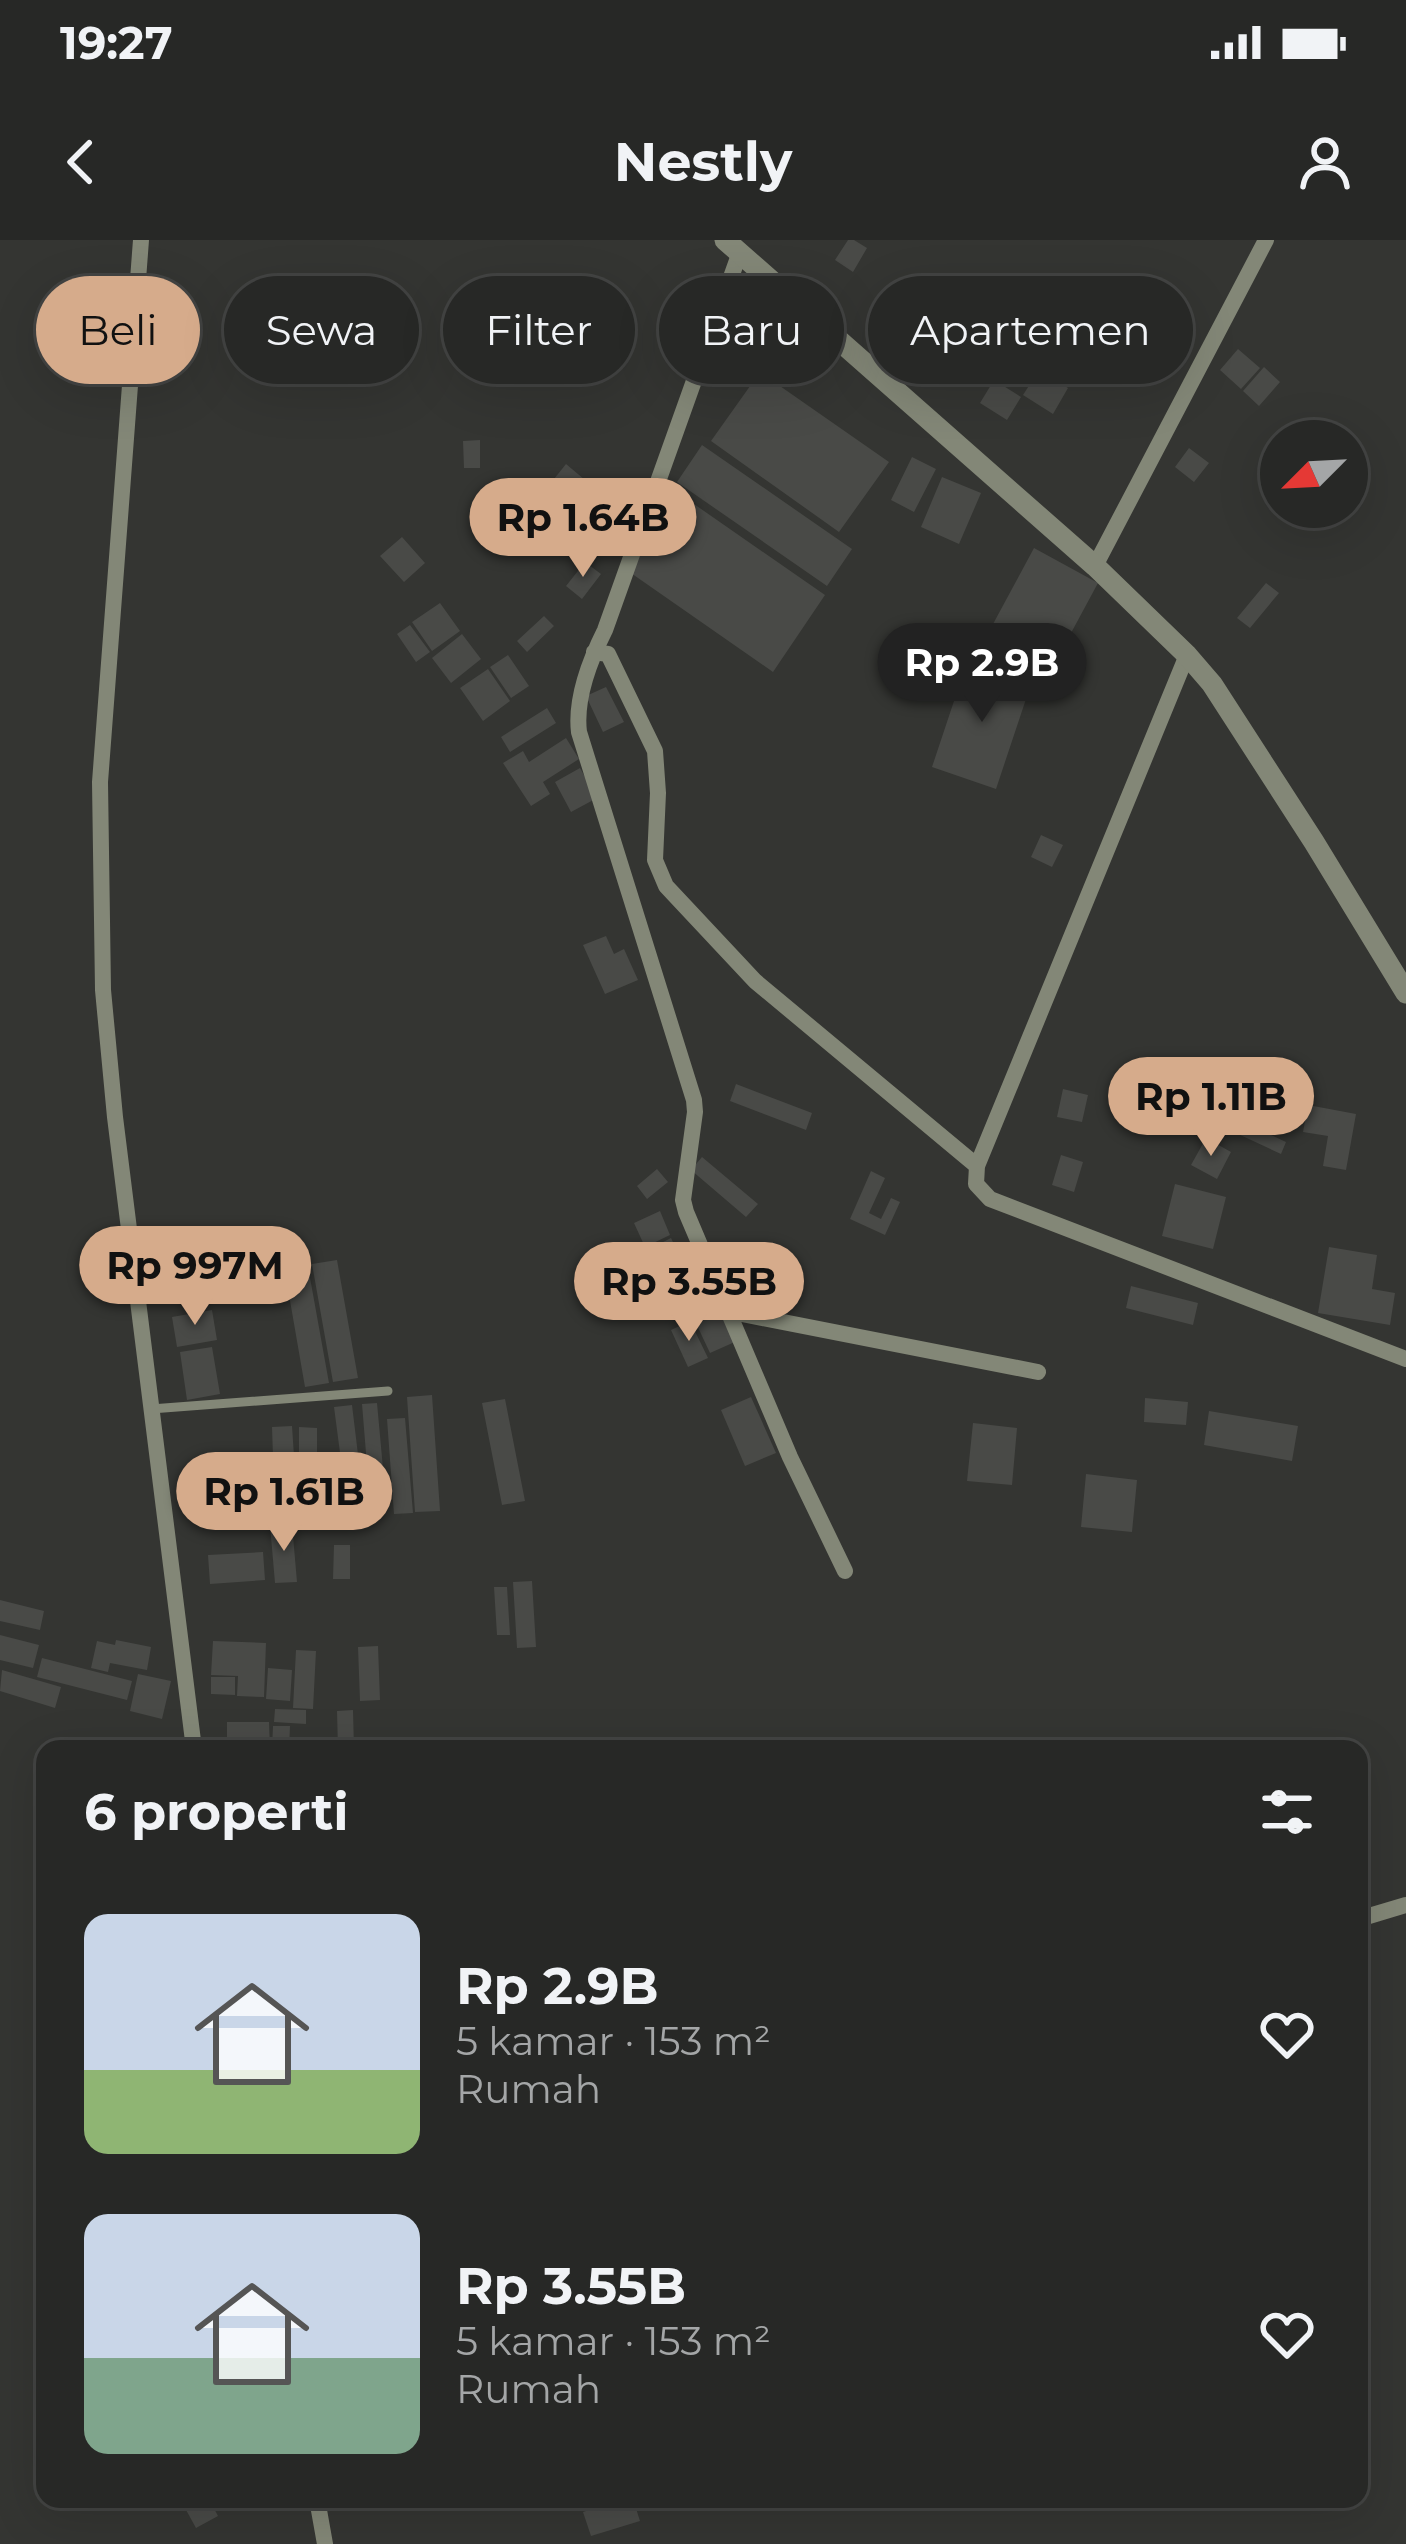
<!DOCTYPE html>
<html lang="id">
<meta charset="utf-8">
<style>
body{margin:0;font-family:Montserrat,sans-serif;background:#333432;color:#f1f3f6;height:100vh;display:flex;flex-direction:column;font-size:45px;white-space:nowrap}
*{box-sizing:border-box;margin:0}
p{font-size:39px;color:#a4a6a7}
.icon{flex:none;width:66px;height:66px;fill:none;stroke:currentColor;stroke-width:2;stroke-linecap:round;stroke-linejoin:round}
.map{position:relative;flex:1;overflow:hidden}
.drawer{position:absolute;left:36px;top:1500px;width:1332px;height:768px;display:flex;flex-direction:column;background:#272826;border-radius:24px;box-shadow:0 12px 48px #0002,0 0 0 3px #434443}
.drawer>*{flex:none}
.banner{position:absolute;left:36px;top:36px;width:1335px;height:108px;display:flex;gap:24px}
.needle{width:78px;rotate:246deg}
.buttons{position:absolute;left:1260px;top:180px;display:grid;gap:24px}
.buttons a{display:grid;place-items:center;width:108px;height:108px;border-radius:50%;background:#272826;box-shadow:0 12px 48px #0002,0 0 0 3px #434443;font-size:60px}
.price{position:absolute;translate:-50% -102px;padding:0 27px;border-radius:42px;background:#d6ab8b;color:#111;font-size:39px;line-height:78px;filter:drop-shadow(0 3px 6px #0008)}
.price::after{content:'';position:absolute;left:50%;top:72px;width:36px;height:27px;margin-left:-18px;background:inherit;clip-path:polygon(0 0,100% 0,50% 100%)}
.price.current{background:#222;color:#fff}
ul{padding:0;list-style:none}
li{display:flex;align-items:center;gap:36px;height:300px;padding:0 48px}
li span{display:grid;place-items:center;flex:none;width:336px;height:240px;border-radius:24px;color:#555}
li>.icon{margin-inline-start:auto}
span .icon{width:144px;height:144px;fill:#fffc;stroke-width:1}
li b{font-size:51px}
h2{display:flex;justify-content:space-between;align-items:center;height:144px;padding:0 48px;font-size:51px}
.pill{padding:0 42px;border-radius:54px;background:#272826;box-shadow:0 12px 48px #0002,0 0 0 3px #434443;font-size:42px;line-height:108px}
.pill.current{background:#d6ab8b;color:#111}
.status{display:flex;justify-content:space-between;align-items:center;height:84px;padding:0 60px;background:#272826;direction:ltr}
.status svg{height:33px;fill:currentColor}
header{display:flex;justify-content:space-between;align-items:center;height:156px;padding:0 48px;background:#272826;font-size:54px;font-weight:700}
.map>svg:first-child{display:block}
</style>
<div class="status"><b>19:27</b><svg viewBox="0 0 49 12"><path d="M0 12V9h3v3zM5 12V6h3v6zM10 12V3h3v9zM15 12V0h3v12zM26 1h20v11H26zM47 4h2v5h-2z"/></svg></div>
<header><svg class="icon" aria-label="back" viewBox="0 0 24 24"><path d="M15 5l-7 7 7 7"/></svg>Nestly<svg class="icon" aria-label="person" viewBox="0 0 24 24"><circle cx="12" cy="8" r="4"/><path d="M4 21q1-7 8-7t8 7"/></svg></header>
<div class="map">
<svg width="1406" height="2304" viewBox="0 0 1406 2304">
<rect width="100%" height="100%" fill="#343532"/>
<path fill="#494a47" d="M848,0H854L867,8L853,32L835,20Z
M1089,52L1099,58L1067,115L1057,109Z
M1104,58L1119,67L1088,123L1073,115Z
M1047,70L1062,81L1035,116L1020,104Z
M982,90L998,99L979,134L963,125Z
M1238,109L1260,128L1241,149L1220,130Z
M1008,114L1027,124L1017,144L998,134Z
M1264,127L1280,142L1259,166L1243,151Z
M1039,130L1068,148L1053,174L1023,155Z
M760,132L889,222L839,292L711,201Z
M994,140L1021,157L1007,180L980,163Z
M480,200V228H464L463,201Z
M702,205L852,309L827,346L677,242Z
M1189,208L1209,223L1194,242L1175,227Z
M912,217L936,229L914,272L891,260Z
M566,224L603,255L582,280L546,249Z
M942,237L981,253L959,304L921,287Z
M681,255L825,355L773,432L628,331Z
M402,297L425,323L404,342L380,316Z
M1034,308L1098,343L1050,432L986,397Z
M585,322L601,334L582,359L566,346Z
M1266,343L1279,353L1250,388L1237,378Z
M440,363L460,391L432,411L412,382Z
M544,376L554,386L527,412L517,401Z
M410,385L430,412L416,422L397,394Z
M462,394L481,419L451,443L432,418Z
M508,415L529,446L511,458L490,427Z
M967,422L1031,444L996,549L932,527Z
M488,429L510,461L483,481L460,448Z
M606,447L624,482L603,492L586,456Z
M547,468L556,483L510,512L501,497Z
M566,498L579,519L543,542L550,554L531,566L503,523L523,511L529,522Z
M580,528L597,558L571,572L555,542Z
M1041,595L1063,605L1052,627L1031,617Z
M606,696L614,714L624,709L638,740L605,754L583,705Z
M1232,825L1286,839L1280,865L1225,850Z
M1155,841L1286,902L1281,914L1150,853Z
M736,844L812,873L806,890L730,861Z
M1063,849L1088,855L1082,882L1057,877Z
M1308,865L1356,874L1346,930L1323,926L1328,896L1303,892Z
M1206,898L1231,912L1217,939L1191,925Z
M1061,915L1083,922L1074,952L1052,945Z
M702,917L758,964L746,977L691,930Z
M657,929L668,942L647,959L637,946Z
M871,931L885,938L869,973L881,979L891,958L900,962L885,995L850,979Z
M1175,944L1226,957L1213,1009L1162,996Z
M660,971L670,995L645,1007L634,983Z
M671,998L682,1021L645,1039L634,1017Z
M1329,1007L1377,1015L1372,1049L1395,1053L1390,1085L1318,1073Z
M337,1020L358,1138L333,1142L312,1024Z
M307,1021L329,1143L305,1147L284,1026Z
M746,1029L758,1053L731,1066L720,1041Z
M1131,1046L1198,1063L1193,1085L1126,1068Z
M720,1067L737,1101L710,1113L694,1079Z
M212,1070L217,1100L177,1107L172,1077Z
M690,1081L708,1118L688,1127L671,1090Z
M212,1107L220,1154L187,1160L180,1112Z
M432,1155L440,1271L415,1272L407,1157Z
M751,1157L776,1213L745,1226L721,1170Z
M1145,1158L1188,1162L1186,1185L1144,1182Z
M505,1159L525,1261L502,1265L482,1163Z
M377,1163L386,1261L370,1262L362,1164Z
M352,1165L364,1264L347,1266L334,1167Z
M1209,1171L1298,1186L1292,1221L1204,1205Z
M405,1178L413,1273L394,1274L387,1179Z
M973,1183L1017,1188L1012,1245L967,1241Z
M292,1186L294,1216L273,1217L272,1187Z
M299,1187L317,1188V1212H299Z
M290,1229L292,1268L272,1269L270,1230Z
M303,1232L319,1233L317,1266L302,1265Z
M1086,1234L1137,1240L1132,1292L1081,1287Z
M292,1284L297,1342L275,1343L270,1285Z
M334,1305H350V1339H333Z
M263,1312L265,1340L210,1344L208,1315Z
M532,1341L536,1407L517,1408L513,1342Z
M494,1347H507L510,1395H497Z
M0,1360L44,1371L40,1390L0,1381Z
M0,1395L39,1405L33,1428L0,1420Z
M116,1400L151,1407L147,1430L110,1423L108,1432L91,1428L97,1401L115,1405Z
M213,1401L266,1403L264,1457L237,1456L238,1436L211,1435Z
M378,1406L380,1460L360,1461L358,1407Z
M296,1410L316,1411L313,1469L293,1468Z
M42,1418L132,1441L127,1460L37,1437Z
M268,1428L292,1430L290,1461L266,1459Z
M2,1430L61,1447L55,1468L0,1451Z
M138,1434L171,1441L162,1479L130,1471Z
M211,1437H235V1455L211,1454Z
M275,1469L306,1470V1484L274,1482Z
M353,1470L354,1509H338L337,1471Z
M227,1482H269L270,1509H227Z
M273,1486H290L289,1509H272Z
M180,2259H209L218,2276L196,2288Z
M623,2259H633L640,2281L591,2296L583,2272Z"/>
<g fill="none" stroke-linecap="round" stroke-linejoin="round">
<path stroke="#838777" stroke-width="9" d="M151,1169L388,1151"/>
<path stroke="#838777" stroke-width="16" d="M141,0L100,542L103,750L115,877L194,1509
M740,12L605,390C590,420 575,459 579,492L694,860L695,872L683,960L686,972L790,1217L845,1331
M1095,326L1266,0
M594,412L608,414L655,511L658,553L655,620L666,646L755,741L977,926
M1187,415L977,926L976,944L990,959L1406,1119
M727,1071L1038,1132
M1359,1679L1406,1665
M317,2259L325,2304"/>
<path stroke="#838777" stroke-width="21" d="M725,0L1095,326L1187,415L1212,444L1314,602L1406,753"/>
</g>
</svg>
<div class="buttons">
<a><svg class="needle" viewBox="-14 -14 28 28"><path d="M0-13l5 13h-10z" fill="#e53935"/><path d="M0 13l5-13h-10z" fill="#a4a6a7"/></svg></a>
</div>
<b class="price" style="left:583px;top:340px">Rp 1.64B</b>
<b class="price current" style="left:982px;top:485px">Rp 2.9B</b>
<b class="price" style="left:1211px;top:919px">Rp 1.11B</b>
<b class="price" style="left:195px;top:1088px">Rp 997M</b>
<b class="price" style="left:689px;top:1104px">Rp 3.55B</b>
<b class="price" style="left:284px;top:1314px">Rp 1.61B</b>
<div class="banner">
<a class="pill current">Beli</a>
<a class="pill">Sewa</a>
<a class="pill">Filter</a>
<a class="pill">Baru</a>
<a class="pill">Apartemen</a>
</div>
<section class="drawer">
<h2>6 properti<svg class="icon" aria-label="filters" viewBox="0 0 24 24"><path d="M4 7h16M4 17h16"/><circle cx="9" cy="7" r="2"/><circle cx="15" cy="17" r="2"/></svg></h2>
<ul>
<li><span style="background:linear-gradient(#c9d6e8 65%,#8fb573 0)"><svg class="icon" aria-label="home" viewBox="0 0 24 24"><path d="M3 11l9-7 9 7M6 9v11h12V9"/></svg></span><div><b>Rp 2.9B</b><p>5 kamar · 153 m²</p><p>Rumah</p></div><svg class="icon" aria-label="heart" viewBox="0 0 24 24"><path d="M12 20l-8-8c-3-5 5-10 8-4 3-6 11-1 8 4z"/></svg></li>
<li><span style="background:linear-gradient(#c9d6e8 60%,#7fa58c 0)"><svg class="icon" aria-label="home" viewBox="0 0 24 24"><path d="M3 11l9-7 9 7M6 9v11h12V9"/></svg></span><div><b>Rp 3.55B</b><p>5 kamar · 153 m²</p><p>Rumah</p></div><svg class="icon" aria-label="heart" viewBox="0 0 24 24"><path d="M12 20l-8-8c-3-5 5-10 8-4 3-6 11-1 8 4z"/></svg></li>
</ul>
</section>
</div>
